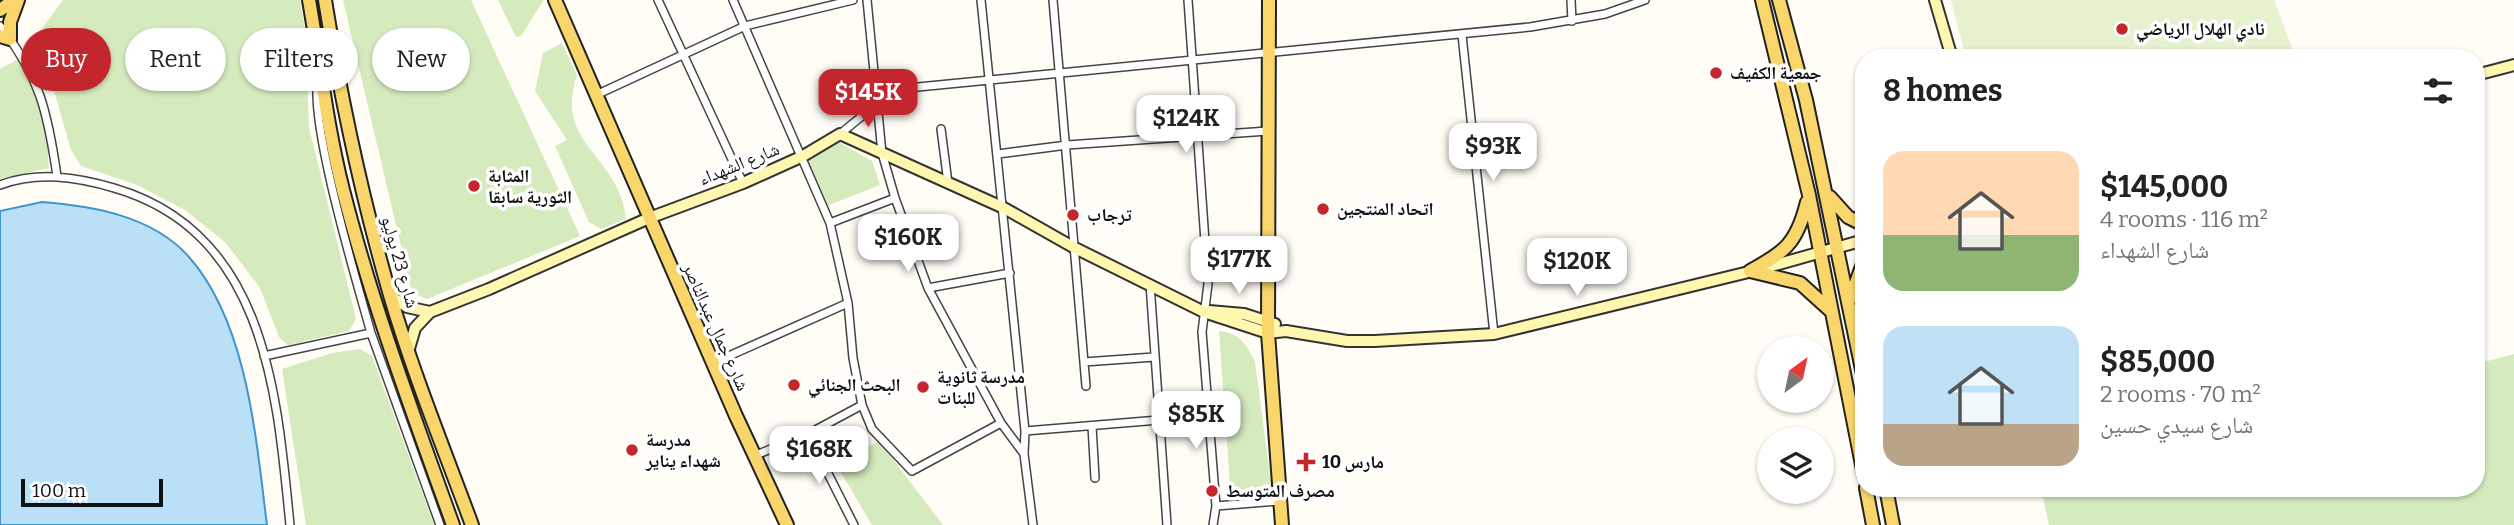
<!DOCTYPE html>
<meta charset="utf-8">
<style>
body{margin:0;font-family:Bitter,"Noto Naskh Arabic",serif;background:#f6f6f6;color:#222;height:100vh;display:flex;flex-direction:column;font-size:26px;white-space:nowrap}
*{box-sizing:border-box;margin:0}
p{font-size:23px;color:#767676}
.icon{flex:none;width:38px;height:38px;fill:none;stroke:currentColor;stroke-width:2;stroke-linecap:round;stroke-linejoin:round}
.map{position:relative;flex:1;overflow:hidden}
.details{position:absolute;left:1855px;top:49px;width:630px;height:448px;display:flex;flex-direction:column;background:#fff;border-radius:28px;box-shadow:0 2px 5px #0004}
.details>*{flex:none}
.guide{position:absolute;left:21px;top:28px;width:665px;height:63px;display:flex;gap:14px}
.needle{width:46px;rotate:33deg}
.tools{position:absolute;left:1757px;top:336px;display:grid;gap:14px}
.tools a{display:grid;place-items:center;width:77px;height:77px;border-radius:50%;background:#fff;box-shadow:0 2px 5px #0004;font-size:35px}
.scale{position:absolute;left:21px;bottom:18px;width:142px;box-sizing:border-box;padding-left:7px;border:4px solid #111;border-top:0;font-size:19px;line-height:24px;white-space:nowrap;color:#111;-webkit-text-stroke:5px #fff;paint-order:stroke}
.price{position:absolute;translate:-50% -60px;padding:0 16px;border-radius:14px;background:#fff;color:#222;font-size:23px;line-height:46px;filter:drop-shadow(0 2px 4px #0008)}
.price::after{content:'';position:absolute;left:50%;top:42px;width:21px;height:16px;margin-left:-10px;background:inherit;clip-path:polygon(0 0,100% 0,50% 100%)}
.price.selected{background:#c4262e;color:#fff}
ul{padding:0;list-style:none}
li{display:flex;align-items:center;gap:21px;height:175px;padding:0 28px}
li span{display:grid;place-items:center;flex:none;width:196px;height:140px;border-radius:21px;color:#555}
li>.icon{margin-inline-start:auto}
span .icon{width:84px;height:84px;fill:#fffc;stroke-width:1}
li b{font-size:30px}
h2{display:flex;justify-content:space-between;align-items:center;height:84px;padding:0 28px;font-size:30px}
.chip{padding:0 24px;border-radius:32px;background:#fff;box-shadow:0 2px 5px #0004;font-size:24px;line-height:63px}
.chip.selected{background:#c4262e;color:#fff}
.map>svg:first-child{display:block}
</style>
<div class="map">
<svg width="2514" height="525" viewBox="0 0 2514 525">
<rect width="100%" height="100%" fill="#fffdf5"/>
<path fill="#d5ebbd" d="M63,0H300L305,28L309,127L356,319L349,331L288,345L279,337L260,288L226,243L185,210L137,185L81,166L71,150L51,80L30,45Z
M343,0H471L580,236L427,299L412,293Z
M498,0H543V1L521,36L516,37Z
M562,43L577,75C553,145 620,155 626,219L601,229L589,222L555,146L567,140L535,91L543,53Z
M20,58L45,114L49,168L0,179V69Z
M837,141L872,161L880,185L824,207L805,152Z
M1219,331C1239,332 1247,345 1255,362L1272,490L1231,499Z
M360,349L372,356L434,525H306L282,369L332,353Z
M2514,354V525H2049L2041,488H2476V364Z
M879,441L943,525H872L836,464Z"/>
<path fill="#e6f2cf" d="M1951,0H2274L2296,58H1966Z"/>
<path fill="#b9e0f7" stroke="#3f96cf" stroke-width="2" d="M42,202C93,206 153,216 189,257C248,324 256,440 267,525H0V211Z"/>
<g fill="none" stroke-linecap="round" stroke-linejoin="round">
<defs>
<path id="street" d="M658,0L743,183
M733,0L830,223L848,303L853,358L862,405L872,429L912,471L1001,423
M867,0L882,153L895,198L928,288L1001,423L1024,454L1033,525
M981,0L1025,431L1024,454
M1053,0L1086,386
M1188,0L1208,284L1202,332L1216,506L1279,501
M1571,0L1572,21
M0,26C40,76 48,114 57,176
M1462,35L1494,334
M877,91L1530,27L1605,14L1645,0
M596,95L745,26L853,0
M941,129L948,183
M840,134L878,103
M998,154L1067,145L1268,131
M0,185C38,171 77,177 114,188C266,232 277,393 290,525
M830,223L895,198
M1150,284L1167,525
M928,288L1010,273
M371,333L440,525
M264,356L371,333C359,289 303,105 320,73
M1084,362L1154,357
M713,363L848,303
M1092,426L1095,478
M1025,431L1159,420
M808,434L854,525
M756,455L808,434L862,405
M1213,525L1216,506"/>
<path id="secondary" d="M1935,0L1952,58
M2476,75L2514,65
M390,296L407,307L430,312
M1209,311L1244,314L1275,324
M408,352L415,328L430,312L489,289L649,218L743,183L803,156L840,134L1004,208L1073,247L1204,312L1268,333L1286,331L1347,341H1375L1494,334L1761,269L1864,240"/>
<path id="primary" d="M309,0C320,63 327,127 343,190C372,304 413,414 453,525
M325,0C341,100 362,198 390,295C413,373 444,449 472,525
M555,0L736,416L787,525
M1269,0L1268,333L1282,525
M1762,0L1809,195L1864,475
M1779,0L1806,100L1864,379
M0,10L14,0
M0,36L10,39V22L18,0
M1830,197L1848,217L1864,225
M1750,271C1785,252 1797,243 1807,202
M1750,271L1800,283L1831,311
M1850,299L1864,261
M1866,488L1873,525
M1886,488L1893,525"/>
</defs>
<use href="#street" stroke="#444" stroke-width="10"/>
<use href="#secondary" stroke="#333" stroke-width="14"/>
<use href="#primary" stroke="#222" stroke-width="16"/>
<use href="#street" stroke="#fff" stroke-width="7"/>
<use href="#secondary" stroke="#fff6b0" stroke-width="10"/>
<use href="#primary" stroke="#f9d66b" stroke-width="12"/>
</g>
<g fill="#c4262e" stroke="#fff" stroke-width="2.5">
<circle cx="2122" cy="29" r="7"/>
<circle cx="1716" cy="73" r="7"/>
<circle cx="474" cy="186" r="7"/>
<circle cx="1323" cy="209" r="7"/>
<circle cx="1073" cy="215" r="7"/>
<circle cx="794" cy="385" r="7"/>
<circle cx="923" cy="387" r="7"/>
<circle cx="632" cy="450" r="7"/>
<path d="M1302.5 451.5h7v7h7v7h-7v7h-7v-7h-7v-7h7z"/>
<circle cx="1212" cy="491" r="7"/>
</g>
<g text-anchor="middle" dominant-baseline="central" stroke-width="7" stroke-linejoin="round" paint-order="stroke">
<g font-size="18" font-weight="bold" fill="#111" stroke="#fff" text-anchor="start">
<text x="2136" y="29">نادي الهلال الرياضي</text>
<text x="1730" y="73">جمعية الكفيف</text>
<text x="488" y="176">المثابة<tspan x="488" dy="21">الثورية سابقا</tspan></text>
<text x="1337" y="209">اتحاد المنتجين</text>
<text x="1087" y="215">ترجاب</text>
<text x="937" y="377">مدرسة ثانوية<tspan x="937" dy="21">للبنات</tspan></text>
<text x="808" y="385">البحث الجنائي</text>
<text x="646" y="440">مدرسة<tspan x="646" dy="21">شهداء يناير</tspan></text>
<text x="1322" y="462">10 مارس</text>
<text x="1226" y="491">مصرف المتوسط</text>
</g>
<g font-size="18" fill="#111" stroke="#fff">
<text transform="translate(739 164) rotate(-22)">شارع الشهداء</text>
<text transform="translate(400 262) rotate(74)">شارع 23 يوليو</text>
<text transform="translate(716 327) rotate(66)">شارع جمال عبدالناصر</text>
</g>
</g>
</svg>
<div class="tools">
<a><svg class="needle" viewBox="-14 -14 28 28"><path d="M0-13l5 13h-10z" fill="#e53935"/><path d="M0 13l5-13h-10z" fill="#767676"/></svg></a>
<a><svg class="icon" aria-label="layers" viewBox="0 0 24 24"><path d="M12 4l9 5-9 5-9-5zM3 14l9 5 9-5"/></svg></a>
</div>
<div class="scale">100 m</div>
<b class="price selected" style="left:868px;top:129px">$145K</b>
<b class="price" style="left:1186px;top:155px">$124K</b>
<b class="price" style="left:1493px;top:183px">$93K</b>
<b class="price" style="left:908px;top:274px">$160K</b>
<b class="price" style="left:1239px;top:296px">$177K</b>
<b class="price" style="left:1577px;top:298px">$120K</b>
<b class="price" style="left:1196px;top:451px">$85K</b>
<b class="price" style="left:819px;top:486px">$168K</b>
<div class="guide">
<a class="chip selected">Buy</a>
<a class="chip">Rent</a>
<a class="chip">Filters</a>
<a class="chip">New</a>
</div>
<section class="details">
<h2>8 homes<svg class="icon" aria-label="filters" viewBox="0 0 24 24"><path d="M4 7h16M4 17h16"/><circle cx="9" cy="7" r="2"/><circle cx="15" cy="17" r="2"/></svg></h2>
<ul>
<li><span style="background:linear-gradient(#ffd9b3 60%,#8fb573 0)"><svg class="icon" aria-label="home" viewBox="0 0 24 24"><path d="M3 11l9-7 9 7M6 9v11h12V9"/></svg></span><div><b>$145,000</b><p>4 rooms · 116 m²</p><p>شارع الشهداء</p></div></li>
<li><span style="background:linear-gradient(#bfe0f5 70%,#b9a48a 0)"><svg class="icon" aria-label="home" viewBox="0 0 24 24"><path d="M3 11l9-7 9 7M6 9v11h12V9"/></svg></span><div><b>$85,000</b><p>2 rooms · 70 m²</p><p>شارع سيدي حسين</p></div></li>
</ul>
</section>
</div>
